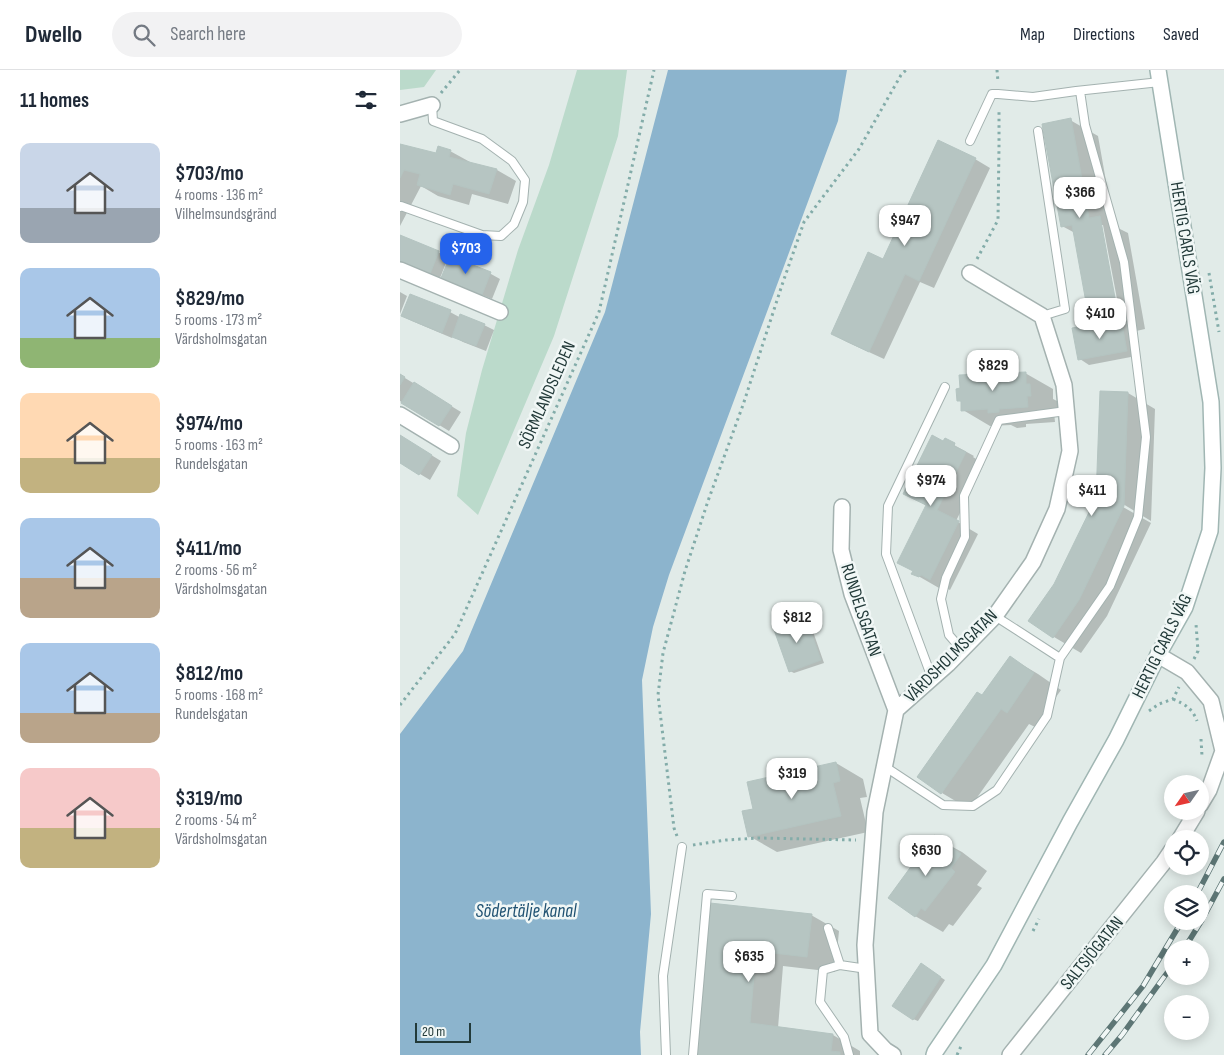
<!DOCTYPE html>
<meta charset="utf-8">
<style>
body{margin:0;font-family:"Sofia Sans Condensed",sans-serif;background:#f2f2f3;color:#1f2937;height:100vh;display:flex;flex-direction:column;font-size:19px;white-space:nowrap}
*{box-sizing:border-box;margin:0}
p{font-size:16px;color:#747a83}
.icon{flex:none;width:28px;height:28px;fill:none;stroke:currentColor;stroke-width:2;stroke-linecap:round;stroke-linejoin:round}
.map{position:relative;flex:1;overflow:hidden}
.sheet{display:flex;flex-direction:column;background:#fff;width:400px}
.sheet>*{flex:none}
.needle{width:32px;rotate:236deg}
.fabs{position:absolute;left:764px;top:705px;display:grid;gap:10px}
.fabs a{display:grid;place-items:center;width:45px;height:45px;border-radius:50%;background:#fff;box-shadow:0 2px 12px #0003;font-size:25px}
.scale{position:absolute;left:15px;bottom:12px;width:56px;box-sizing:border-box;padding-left:5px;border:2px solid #223a39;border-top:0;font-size:14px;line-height:18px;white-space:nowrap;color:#223a39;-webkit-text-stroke:4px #f1f7f6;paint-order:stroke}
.price{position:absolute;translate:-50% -42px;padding:0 11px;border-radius:10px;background:#fff;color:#222;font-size:16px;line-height:32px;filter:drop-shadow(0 1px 2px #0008)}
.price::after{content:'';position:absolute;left:50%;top:30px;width:15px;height:11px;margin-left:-8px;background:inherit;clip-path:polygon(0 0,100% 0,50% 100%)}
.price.on{background:#2563eb;color:#fff}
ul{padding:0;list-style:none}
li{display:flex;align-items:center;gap:15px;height:125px;padding:0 20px}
li span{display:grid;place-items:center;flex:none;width:140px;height:100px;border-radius:10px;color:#555}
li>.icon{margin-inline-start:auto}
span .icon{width:60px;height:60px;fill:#fffc;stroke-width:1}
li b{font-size:21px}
h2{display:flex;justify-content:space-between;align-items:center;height:60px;padding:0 20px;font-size:21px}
header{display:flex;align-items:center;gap:30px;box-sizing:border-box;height:70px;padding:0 25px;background:#fff;border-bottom:1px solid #e0e1e3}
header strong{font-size:24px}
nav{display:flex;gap:28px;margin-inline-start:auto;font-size:18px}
.search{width:350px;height:45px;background:#f2f2f3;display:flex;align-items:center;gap:12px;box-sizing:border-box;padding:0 18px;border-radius:28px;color:#747a83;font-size:19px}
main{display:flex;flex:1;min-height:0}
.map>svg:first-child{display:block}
</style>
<header>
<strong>Dwello</strong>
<div class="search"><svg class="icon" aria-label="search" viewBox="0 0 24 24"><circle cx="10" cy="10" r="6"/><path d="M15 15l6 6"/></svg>Search here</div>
<nav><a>Map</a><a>Directions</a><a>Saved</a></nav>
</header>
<main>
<section class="sheet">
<h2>11 homes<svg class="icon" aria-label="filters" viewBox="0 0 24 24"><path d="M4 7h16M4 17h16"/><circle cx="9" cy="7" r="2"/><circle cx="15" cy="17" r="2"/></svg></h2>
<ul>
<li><span style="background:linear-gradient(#c9d6e8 65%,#9aa5b1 0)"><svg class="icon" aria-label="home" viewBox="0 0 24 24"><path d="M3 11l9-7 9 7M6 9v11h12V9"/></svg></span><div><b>$703/mo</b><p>4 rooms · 136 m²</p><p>Vilhelmsundsgränd</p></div></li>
<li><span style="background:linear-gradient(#a9c7e8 70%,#8fb573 0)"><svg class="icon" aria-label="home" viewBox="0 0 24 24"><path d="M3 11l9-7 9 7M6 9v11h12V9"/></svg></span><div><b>$829/mo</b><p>5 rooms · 173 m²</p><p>Värdsholmsgatan</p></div></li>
<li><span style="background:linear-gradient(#ffd9b3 65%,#c2b280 0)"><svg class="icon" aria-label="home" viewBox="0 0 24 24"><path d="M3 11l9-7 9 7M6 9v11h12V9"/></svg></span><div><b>$974/mo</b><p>5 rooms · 163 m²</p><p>Rundelsgatan</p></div></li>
<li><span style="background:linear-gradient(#a9c7e8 60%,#b9a48a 0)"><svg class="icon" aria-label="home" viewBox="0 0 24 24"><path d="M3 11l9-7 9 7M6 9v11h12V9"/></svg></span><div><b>$411/mo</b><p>2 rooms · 56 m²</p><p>Värdsholmsgatan</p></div></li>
<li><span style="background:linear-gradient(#a9c7e8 70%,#b9a48a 0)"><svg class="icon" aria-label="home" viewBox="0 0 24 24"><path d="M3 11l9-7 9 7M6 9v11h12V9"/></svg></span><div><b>$812/mo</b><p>5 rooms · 168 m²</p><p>Rundelsgatan</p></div></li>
<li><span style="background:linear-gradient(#f6c9c9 60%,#c2b280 0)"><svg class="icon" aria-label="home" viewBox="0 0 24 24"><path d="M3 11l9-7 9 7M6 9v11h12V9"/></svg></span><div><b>$319/mo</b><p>2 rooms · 54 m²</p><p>Värdsholmsgatan</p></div></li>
</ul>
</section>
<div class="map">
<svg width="824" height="985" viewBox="0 0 824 985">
<rect width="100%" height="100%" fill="#e1ebe8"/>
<path fill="#bbdacb" d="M0,0H36L24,17L0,20Z
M177,0H227L218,66L154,266L78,445L57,426L66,363L82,300L118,180L149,95Z"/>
<path fill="#8cb4cd" d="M268,0H447L438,51L269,505L253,557L242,610L251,844L240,962L241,985H0V664L63,581L205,242Z"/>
<path fill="#0003" fill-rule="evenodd" d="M670,50L698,66L714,156L728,163L745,259L732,262L736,286L689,295L680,289L700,254L690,249L675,163L662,156ZM701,155H703L721,250H718Z
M0,75L37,85L50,81L70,92L69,93L97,100L116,111L108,134L72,124L69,135L38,126L21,116L0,156Z
M575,89L590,98L534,218L520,212L484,289L447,272L432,264L484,190Z
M0,167L38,182L48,188L40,208L0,192Z
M51,187L91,204L100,209L92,229L52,213L43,208Z
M0,222L7,226L0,244Z
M50,242L61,248L84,255L94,260L86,281L63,272L52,266V268L12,251L2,246Z
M625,303L653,319V329L657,331L658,341L654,342L655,352L626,354V357L617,358L611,355L590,356L563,340L562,332L558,330Z
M0,305L61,342L49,361L0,331Z
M728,323L755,339L751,451L723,434V437L751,453L707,546L681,583L654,567L630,551L655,515L697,428Z
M0,366L41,391L30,410L0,392Z
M543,373L554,375L574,386L573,387L584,394L556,451L578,464L550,520L540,515L539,518L513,503L527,436L505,423Z
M405,547L409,550L424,593L394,603L390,601Z
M611,588L638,604L661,620L635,657L629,654L569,739L542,723L583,627Z
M436,693L463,709L467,727L460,728L468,762L377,782L349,766L355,740Z
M534,767L562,782L587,801L577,815L582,818L553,856L549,854L543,862L515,846Z
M311,834L411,845L439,861L435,902L383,896L378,958L433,965L460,981V985H297Z
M525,897L545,910L518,951L513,949Z"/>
<path fill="#b6c5c2" stroke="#b4c4c1" d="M671,48L689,148L700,146L718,244L689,249L672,155L661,157L642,54Z
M538,70L576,88L519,211L505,204L469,282L431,264L468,182L483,189Z
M0,74L36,83L38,76L51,80L49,87L97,99L89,124L53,114L50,125L17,115L20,104L4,100L0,108Z
M0,165L39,181L30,204L0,192Z
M50,186L91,202L82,225L41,208Z
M10,224L51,240L42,263L1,246Z
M60,244L85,254L76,276L52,267Z
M721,249L727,281L678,290L672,258Z
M626,302V314H630L631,326H627L628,337L599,339V342L588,343V339L561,341V331H557L556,319L560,318L559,305Z
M0,304L5,307L0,315Z
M14,312L52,336L39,356L1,333Z
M700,321L728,322L724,436L679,530L653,568L628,551L654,514L696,428Z
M0,365L32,385L19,405L0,393Z
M532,365L543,371L545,368L555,373L554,376L566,382L537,440L559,451L530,510L521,505L519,507L511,504L513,501L497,493L526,435L503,424Z
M405,546L421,590L389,602L373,557Z
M610,586L634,603L607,643L601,639L541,724L517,707L577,622L582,625Z
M436,692L440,711L433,713L441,746L348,767L342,741L353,739L347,712Z
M534,765L561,784L551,798L555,802L525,841L521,838L515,847L488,828Z
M310,833L412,844L407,887L356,881L350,953L433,964L431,981L440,982V985H295Z
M521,893L541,907L513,950L492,936Z"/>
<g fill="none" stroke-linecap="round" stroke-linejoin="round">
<defs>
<path id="service" d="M638,61L665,239L642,246
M570,71L592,24H598L633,27L676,21L760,12
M0,137L1,136L82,165L101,166L114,154L123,132L125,110L112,91L82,69L33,51L32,35
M595,546L660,588
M562,580L549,565L541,529L546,508L565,467L564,426L599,350L666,341
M532,608L486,484L488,436L545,317
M484,696L543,735L573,736L597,720L647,646L660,588L710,516L738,447L746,367L724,192L685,55L680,21
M428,858L440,895L467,899
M440,895L423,900L420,932L444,967L449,985
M266,985L263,906L282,777
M293,985L307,824L332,826"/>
<path id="minor" d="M0,44L32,35
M0,200L100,242
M0,345L51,376
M442,437L441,480L452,524L496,640
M493,985L485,980L470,964L465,875L475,742L496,640L548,594L595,546L633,492L657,439L670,381L664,315L642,246L570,203"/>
<path id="tertiary" d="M758,585L787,602L811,631L823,681L809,720L800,735
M780,769L797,741
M610,985L764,792L772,780"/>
<path id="secondary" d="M534,985L535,982L594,895L670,752L716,670L758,585L785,537L810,461L813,398L811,332L758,0"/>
</defs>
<use href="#service" stroke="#a4b2b0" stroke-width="10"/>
<use href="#minor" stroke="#a4b2b0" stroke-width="18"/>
<use href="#tertiary" stroke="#a4b2b0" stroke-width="18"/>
<use href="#secondary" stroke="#a0b6b3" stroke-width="18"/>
<path stroke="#83aca9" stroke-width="3" stroke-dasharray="2.5 4" stroke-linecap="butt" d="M597,0L598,12
M41,23L60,0
M577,189L598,150L599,76V41
M809,203L819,262
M794,589L798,581L796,554
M773,629C786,635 792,638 797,651
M0,635L55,564L199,242L254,0
M749,641L759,634L773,629L779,617
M801,669L802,686
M277,766L274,758L258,625L263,583L285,501L308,431L343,335L382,215L404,152L459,79L501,5L506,0
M293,775L326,770L359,768L456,770
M633,861L639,849
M557,985L562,974"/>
<use href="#service" stroke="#fff" stroke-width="8"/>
<use href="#minor" stroke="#fff" stroke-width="15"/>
<use href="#tertiary" stroke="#fff" stroke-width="15"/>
<use href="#secondary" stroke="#fff" stroke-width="15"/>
<defs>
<path id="rail" d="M797,824L824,772
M784,879L802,850L824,809
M688,985L743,916L782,851
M705,985L722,965L772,896"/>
</defs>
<use href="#rail" stroke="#5d7675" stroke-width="5.5"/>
<use href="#rail" stroke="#f1f7f6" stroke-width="4" stroke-dasharray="11" stroke-linecap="butt"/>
</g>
<g text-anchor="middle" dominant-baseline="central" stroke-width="5" stroke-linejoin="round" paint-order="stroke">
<g font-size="18" fill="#223a39" stroke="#f1f7f6">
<text transform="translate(785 168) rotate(81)">HERTIG CARLS VÄG</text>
<text transform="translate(147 325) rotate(-66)">SÖRMLANDSLEDEN</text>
<text transform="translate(461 540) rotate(72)">RUNDELSGATAN</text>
<text transform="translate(762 576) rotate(-64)">HERTIG CARLS VÄG</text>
<text transform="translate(551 586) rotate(-45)">VÄRDSHOLMSGATAN</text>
<text transform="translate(692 883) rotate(-51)">SALTSJÖGATAN</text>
</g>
<g font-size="19" font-style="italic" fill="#205272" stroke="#f1f7f6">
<text x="126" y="841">Södertälje kanal</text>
</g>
</g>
</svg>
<div class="fabs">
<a><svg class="needle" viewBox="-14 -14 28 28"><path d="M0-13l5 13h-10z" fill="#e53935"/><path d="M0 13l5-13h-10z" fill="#747a83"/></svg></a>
<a><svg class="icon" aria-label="locate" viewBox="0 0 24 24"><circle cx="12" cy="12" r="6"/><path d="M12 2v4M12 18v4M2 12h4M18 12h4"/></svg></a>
<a><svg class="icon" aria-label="layers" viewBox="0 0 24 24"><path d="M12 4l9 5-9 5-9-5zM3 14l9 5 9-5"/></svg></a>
<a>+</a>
<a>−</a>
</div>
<div class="scale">20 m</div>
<b class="price" style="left:680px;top:149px">$366</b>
<b class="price" style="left:505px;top:177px">$947</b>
<b class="price on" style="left:66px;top:205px">$703</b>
<b class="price" style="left:700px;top:270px">$410</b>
<b class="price" style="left:593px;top:322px">$829</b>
<b class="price" style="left:531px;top:437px">$974</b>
<b class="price" style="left:692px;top:447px">$411</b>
<b class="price" style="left:397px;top:574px">$812</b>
<b class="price" style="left:392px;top:730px">$319</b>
<b class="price" style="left:526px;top:807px">$630</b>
<b class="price" style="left:349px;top:913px">$635</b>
</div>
</main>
